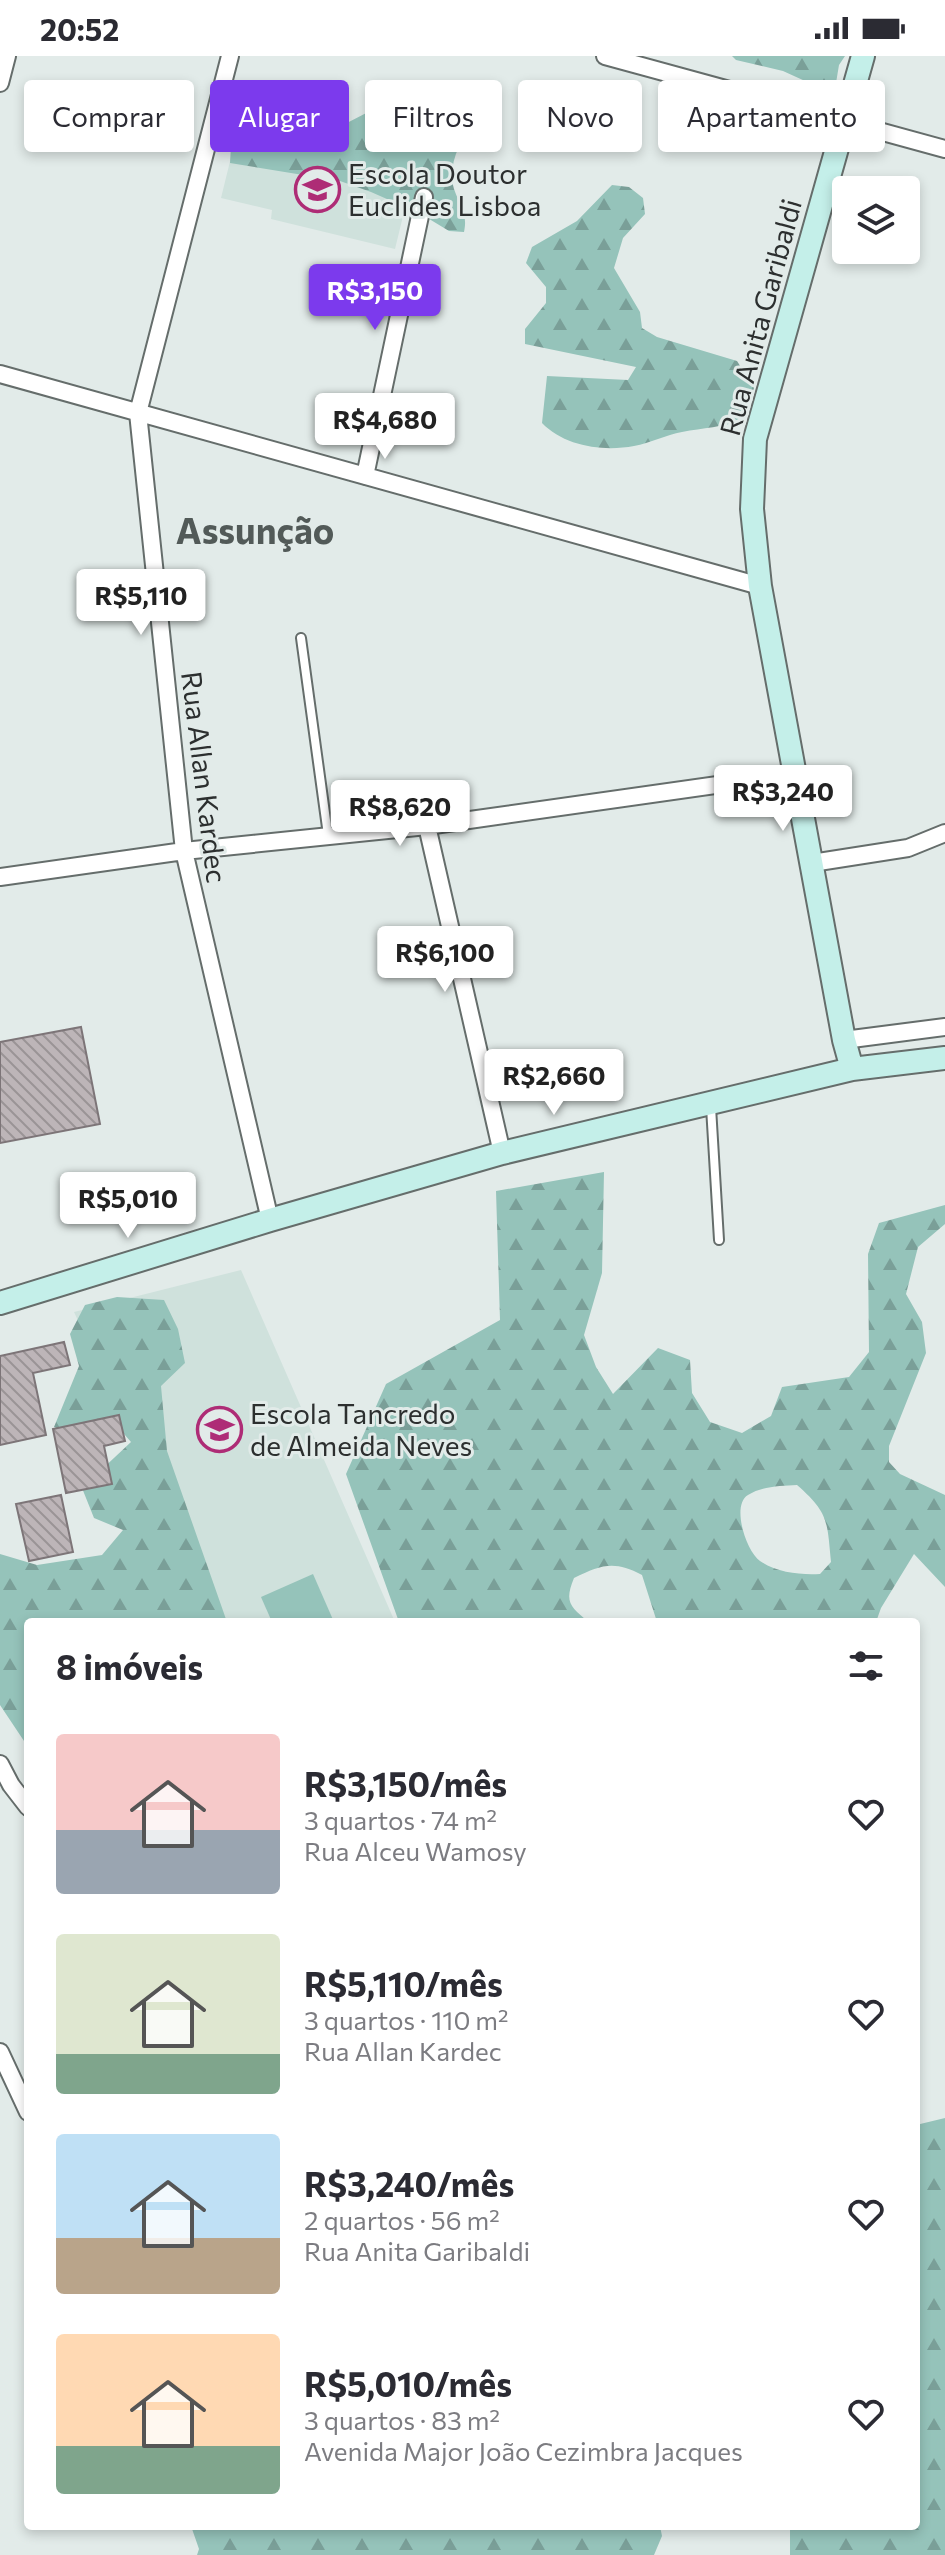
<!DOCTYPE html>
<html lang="pt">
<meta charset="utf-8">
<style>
body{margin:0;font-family:Commissioner,sans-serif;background:#f7f7f7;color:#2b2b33;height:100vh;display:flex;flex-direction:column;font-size:30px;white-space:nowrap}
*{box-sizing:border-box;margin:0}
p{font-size:26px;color:#7c7c81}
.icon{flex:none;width:44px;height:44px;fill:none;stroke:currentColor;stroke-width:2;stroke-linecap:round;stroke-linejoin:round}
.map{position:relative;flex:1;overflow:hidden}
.sheet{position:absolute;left:24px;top:1562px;width:896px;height:912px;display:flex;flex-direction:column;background:#fff;border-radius:8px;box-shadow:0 4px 12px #0003}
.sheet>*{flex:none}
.top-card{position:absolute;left:24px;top:24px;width:898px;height:72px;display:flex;gap:16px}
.buttons{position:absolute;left:832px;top:120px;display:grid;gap:16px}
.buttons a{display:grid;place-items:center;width:88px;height:88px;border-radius:8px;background:#fff;box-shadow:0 4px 12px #0003;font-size:40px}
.price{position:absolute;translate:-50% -68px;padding:0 18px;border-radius:8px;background:#fff;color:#222;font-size:26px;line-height:52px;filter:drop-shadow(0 2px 4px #0008)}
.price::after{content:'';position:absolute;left:50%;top:48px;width:24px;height:18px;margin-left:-12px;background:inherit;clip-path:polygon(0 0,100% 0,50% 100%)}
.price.selected{background:#7c3aed;color:#fff}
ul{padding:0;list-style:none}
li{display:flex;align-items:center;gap:24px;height:200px;padding:0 32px}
li span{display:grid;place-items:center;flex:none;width:224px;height:160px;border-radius:8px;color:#555}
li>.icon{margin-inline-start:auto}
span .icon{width:96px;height:96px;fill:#fffc;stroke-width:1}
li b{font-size:34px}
h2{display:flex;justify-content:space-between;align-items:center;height:96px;padding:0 32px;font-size:34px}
.chip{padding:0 28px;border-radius:8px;background:#fff;box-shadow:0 4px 12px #0003;font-size:28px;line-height:72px}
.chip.selected{background:#7c3aed;color:#fff}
.status{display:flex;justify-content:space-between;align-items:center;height:56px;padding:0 40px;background:#fff;direction:ltr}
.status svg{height:22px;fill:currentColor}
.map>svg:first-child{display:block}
</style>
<div class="status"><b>20:52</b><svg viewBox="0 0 49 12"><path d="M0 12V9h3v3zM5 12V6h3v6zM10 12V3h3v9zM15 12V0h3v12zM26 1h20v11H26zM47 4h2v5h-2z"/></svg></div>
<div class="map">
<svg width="945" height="2499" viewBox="0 0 945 2499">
<defs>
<pattern id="forest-firs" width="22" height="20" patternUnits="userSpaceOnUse" patternTransform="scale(2)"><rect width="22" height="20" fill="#95c3ba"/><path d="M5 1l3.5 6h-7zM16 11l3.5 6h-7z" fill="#7a9f98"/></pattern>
<pattern id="building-back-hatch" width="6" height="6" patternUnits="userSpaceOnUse" patternTransform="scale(2)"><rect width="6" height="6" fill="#bdb5b8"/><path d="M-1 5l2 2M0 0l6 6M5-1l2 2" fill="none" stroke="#9a9496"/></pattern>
</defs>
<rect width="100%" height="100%" fill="#e2ebe9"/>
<path fill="#cfe1dc" d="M236,81L412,123L395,193L271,163L272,154L221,142Z
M241,1214L395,1566H219L74,1256Z"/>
<path fill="#95c3ba" d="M313,1518L334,1566H272L261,1541Z"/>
<path fill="url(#forest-firs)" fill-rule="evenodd" d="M732,0H845L839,9L835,33L827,35L783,15L736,4Z
M403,38L430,59L445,50L461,54L472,66C460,87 447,109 454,133C460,150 468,158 464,176L449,175L421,158L371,136L340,125L230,107L231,90L264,93L314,84Z
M612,129L629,131L643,142L645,158L623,182L614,212L640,256L642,272L657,281L737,305L754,332L743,364C723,371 703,372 682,376C666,379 650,387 634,390C603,396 564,390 542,367L547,320L628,324L636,311L525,288V273L546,247V231L526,207L532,191L577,165Z
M604,1116L602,1217L584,1279L596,1311L613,1338L658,1292L690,1304L692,1337L710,1366L742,1377L771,1360L782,1331L849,1321L869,1296L868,1198L879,1167L945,1149V1168L918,1191L906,1238L922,1266L926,1297L889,1390V1406L900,1418L945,1439V1531L914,1498L881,1552L876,1566H657L642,1519C614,1504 601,1509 574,1522C564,1546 570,1551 589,1566H399L346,1418L386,1328L500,1264L496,1135ZM797,1429C829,1457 827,1465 831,1506L820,1518C801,1519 777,1517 760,1505C746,1495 731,1449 748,1439C762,1430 781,1430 797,1429Z
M117,1241L164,1244L178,1273L185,1307L161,1330L167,1395L227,1566H28V1691L0,1649V1498L37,1509L102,1499L123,1474L94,1462L82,1432L131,1386L111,1363L83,1382L54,1371L79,1310L70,1278L85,1249Z
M945,2062V2499H790V2470H916V2069Z
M191,2470H660L662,2480L654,2499H197L199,2493Z"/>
<path fill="url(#building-back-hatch)" stroke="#7d7578" stroke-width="2" d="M81,971L100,1068L0,1087V986Z
M64,1286L70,1309L33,1317L46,1379L0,1389V1300Z
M119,1359L125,1385L104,1390L112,1428L66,1437L53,1373Z
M61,1439L73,1496L29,1505L16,1448Z"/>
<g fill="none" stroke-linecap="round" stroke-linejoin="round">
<defs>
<path id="lane" d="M301,582L328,779
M711,1051L719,1184"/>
<path id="street" d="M230,0L138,357L184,795L270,1164
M605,0L945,93
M0,27L7,0
M0,318L760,530
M365,420L424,141
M427,770L502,1097
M812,807L908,792L945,777
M0,821L184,795L427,770L794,718
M844,984L945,971
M0,1708L11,1729L28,1751
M0,1996L28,2056"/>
<path id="secondary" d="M852,1013L844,984L760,530L752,453L755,383L863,0
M0,1247L270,1164L502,1097L852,1013L945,1002"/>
</defs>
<use href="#lane" stroke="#656d6b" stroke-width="12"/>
<use href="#street" stroke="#656d6b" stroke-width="20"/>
<use href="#secondary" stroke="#656d6b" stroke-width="26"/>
<use href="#lane" stroke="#fff" stroke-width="8"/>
<use href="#street" stroke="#fff" stroke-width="16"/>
<use href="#secondary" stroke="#c4efe9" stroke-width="22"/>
</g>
<defs>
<symbol id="school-ring" viewBox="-11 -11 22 22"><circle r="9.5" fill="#e2ebe9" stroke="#ae2c76" stroke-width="1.5"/><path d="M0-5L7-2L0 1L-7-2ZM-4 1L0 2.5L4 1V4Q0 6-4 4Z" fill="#ae2c76"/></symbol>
</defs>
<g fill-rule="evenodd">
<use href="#school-ring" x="292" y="108" width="51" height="51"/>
<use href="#school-ring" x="194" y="1348" width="51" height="51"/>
</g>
<g text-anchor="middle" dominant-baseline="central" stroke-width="6" stroke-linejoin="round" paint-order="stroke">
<g font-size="28" fill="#2c2f2f" stroke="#e2ebe9" text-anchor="start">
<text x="348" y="117">Escola Doutor<tspan x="348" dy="32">Euclides Lisboa</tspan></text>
<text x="250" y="1357">Escola Tancredo<tspan x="250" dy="32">de Almeida Neves</tspan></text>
</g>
<g font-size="28" fill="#2c2f2f" stroke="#e2ebe9">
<text transform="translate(760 261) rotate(-75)">Rua Anita Garibaldi</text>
<text transform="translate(205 721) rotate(83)">Rua Allan Kardec</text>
</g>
<g font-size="36" font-weight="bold" fill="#525a58" stroke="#e2ebe9">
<text x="255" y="473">Assunção</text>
</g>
</g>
</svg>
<div class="buttons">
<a><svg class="icon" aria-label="layers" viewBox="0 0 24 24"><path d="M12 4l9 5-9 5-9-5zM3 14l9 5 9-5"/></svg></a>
</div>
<b class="price selected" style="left:375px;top:276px">R$3,150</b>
<b class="price" style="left:385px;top:405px">R$4,680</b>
<b class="price" style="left:141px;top:581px">R$5,110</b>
<b class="price" style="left:783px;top:777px">R$3,240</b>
<b class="price" style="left:400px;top:792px">R$8,620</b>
<b class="price" style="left:445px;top:938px">R$6,100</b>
<b class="price" style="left:554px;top:1061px">R$2,660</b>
<b class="price" style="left:128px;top:1184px">R$5,010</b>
<div class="top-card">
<a class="chip">Comprar</a>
<a class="chip selected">Alugar</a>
<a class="chip">Filtros</a>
<a class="chip">Novo</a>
<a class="chip">Apartamento</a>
</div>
<section class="sheet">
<h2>8 imóveis<svg class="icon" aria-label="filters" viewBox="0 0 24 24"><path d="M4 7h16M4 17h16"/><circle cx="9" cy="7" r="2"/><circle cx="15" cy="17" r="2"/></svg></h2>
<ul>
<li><span style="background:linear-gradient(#f6c9c9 60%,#9aa5b1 0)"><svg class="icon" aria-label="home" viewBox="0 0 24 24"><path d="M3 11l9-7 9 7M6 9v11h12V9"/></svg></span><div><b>R$3,150/mês</b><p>3 quartos · 74 m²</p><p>Rua Alceu Wamosy</p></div><svg class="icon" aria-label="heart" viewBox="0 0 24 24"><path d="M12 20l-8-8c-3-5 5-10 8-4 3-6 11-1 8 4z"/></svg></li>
<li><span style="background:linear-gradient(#dfe7d0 75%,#7fa58c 0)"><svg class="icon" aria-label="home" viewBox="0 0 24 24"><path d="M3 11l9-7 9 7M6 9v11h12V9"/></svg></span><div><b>R$5,110/mês</b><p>3 quartos · 110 m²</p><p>Rua Allan Kardec</p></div><svg class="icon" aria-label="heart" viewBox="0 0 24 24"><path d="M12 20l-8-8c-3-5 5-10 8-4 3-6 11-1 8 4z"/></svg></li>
<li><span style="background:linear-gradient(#bfe0f5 65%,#b9a48a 0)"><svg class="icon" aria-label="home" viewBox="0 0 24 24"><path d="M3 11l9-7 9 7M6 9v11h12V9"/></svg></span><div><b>R$3,240/mês</b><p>2 quartos · 56 m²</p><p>Rua Anita Garibaldi</p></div><svg class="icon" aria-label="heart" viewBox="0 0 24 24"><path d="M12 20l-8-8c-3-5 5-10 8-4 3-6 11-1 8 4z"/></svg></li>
<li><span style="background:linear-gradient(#ffd9b3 70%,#7fa58c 0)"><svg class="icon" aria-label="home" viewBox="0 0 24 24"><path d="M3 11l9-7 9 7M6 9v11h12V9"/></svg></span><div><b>R$5,010/mês</b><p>3 quartos · 83 m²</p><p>Avenida Major João Cezimbra Jacques</p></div><svg class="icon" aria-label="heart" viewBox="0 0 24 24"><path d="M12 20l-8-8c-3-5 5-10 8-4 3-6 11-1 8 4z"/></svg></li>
</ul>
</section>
</div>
